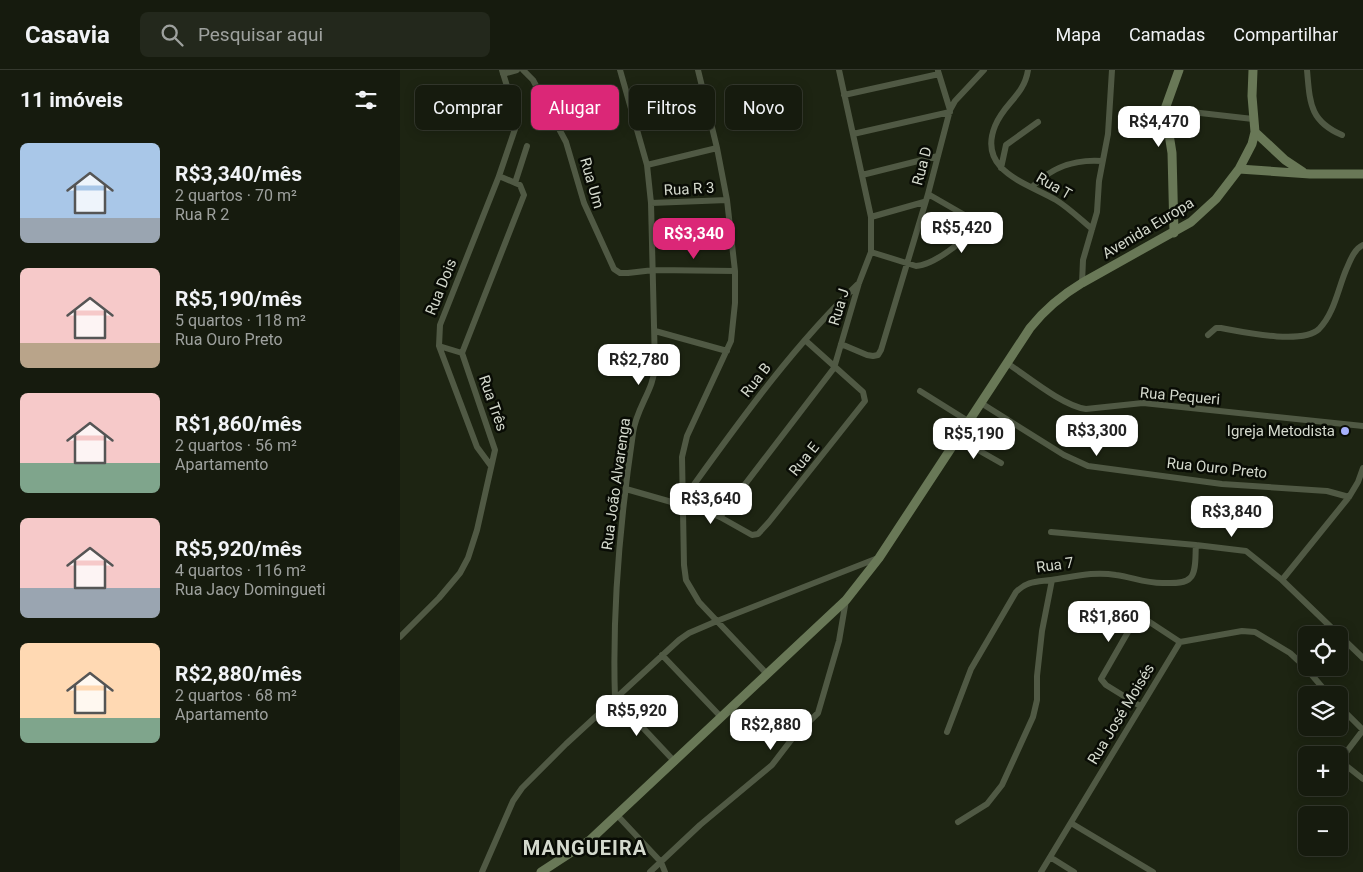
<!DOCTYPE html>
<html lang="pt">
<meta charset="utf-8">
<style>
body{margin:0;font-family:Roboto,sans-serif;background:#23281c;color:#f1f3f6;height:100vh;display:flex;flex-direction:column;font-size:19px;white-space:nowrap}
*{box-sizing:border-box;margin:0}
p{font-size:16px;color:#9ea19e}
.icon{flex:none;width:28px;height:28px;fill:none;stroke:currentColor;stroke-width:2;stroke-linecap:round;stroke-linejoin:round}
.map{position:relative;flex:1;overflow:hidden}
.drawer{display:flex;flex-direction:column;background:#161b0e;width:400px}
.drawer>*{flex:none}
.banner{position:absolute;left:15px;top:15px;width:475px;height:45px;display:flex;gap:10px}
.fabs{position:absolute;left:898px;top:556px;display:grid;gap:10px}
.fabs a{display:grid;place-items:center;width:50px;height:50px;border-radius:8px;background:#161b0e;box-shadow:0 2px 12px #0003,0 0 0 1px #35392e;font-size:25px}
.price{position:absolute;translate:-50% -42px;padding:0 11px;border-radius:10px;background:#fff;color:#222;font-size:16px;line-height:32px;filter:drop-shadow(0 1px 2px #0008)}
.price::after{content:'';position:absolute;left:50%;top:30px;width:15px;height:11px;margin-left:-8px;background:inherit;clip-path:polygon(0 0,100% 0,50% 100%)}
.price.selected{background:#db2777;color:#fff}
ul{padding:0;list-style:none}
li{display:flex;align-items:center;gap:15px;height:125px;padding:0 20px}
li span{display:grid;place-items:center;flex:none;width:140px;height:100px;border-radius:8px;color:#555}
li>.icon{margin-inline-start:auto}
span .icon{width:60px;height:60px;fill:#fffc;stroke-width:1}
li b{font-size:21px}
h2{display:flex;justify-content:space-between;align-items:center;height:60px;padding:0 20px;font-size:21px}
.tag{padding:0 18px;border-radius:8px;background:#161b0e;box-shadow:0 2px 12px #0003,0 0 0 1px #35392e;font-size:18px;line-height:45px}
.tag.selected{background:#db2777;color:#fff}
header{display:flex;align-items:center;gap:30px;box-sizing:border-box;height:70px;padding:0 25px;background:#161b0e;border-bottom:1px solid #35392e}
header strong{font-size:24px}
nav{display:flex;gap:28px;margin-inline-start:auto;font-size:18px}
.search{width:350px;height:45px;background:#23281c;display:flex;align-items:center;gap:12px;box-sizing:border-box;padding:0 18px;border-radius:8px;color:#9ea19e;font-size:19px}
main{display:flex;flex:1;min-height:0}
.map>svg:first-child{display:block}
</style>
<header>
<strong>Casavia</strong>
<div class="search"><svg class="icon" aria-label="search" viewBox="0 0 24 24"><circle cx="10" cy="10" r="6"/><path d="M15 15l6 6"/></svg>Pesquisar aqui</div>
<nav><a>Mapa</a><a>Camadas</a><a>Compartilhar</a></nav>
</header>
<main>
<section class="drawer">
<h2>11 imóveis<svg class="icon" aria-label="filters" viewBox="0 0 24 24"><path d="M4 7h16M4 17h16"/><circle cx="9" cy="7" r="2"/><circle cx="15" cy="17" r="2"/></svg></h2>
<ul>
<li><span style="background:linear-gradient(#a9c7e8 75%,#9aa5b1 0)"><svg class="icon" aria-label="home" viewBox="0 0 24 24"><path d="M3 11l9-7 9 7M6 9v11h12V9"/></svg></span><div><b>R$3,340/mês</b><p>2 quartos · 70 m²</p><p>Rua R 2</p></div></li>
<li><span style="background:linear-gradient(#f6c9c9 75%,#b9a48a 0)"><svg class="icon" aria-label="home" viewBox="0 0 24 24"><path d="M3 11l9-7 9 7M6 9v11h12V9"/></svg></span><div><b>R$5,190/mês</b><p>5 quartos · 118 m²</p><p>Rua Ouro Preto</p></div></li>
<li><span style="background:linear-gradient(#f6c9c9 70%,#7fa58c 0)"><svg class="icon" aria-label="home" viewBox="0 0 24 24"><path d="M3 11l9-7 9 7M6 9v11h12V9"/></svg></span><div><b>R$1,860/mês</b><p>2 quartos · 56 m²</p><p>Apartamento</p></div></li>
<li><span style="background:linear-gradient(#f6c9c9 70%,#9aa5b1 0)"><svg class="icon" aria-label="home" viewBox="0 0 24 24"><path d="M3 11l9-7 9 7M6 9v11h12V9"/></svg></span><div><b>R$5,920/mês</b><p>4 quartos · 116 m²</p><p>Rua Jacy Domingueti</p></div></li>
<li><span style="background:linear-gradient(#ffd9b3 75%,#7fa58c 0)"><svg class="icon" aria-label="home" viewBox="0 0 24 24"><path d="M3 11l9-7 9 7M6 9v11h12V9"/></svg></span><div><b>R$2,880/mês</b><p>2 quartos · 68 m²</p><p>Apartamento</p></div></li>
</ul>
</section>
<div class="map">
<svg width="963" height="802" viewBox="0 0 963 802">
<rect width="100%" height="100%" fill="#1d2412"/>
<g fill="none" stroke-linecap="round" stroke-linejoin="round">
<path stroke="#505944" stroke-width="6" d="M123,0L133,10L166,72L184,133L214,199L220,203H228L254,200L335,201
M220,0L247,95L251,133L255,296C254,320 236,338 233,363C220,451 212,540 215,628L275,692
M298,0L317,78L327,130L335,201V233L331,271L287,366L282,387L284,495L286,510L299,532L367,604
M628,0C624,26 604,33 595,56C577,101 627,113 656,130C669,138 680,149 692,159
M907,0C910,32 909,51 942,65
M538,1L550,40
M103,4L117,0
M444,25L539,4
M765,39L853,49
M453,64L550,42
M247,95L317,78
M601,98L606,75L638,52
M462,105L538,86
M115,113L127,76
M632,117C652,97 674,89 702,91
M251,133L327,130
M471,147L524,132
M471,182L516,196C532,195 568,171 572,155L568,147L528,124
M682,213L683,190L697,142L699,111L708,64L712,0
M255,261L327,281
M808,265L816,258H821C843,262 902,275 919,259C934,244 938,219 946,200C950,191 954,179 963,175
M405,270L463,322L465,331L369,452L358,464L352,465L320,447L282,431C337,355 391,278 459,213
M441,274L467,285L473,286L478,285L481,280L528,124L550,40L555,31L584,0
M39,276L62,283
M607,293C628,307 663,336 686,339L743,333L963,356
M520,321L568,351
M581,333L664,385L688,396L822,414L927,421L949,427
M557,368L601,393
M91,396L77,377L39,276L40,255L99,106L115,59L116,45L102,0
M226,419L282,435
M320,447L434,298L459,213L471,182V147L439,0
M651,462L796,475L846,481L882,510L963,588
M882,510L949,427L958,412L963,398
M0,567L39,528L60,503L68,488L77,460L95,380L62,283L124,125L120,115L99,106
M262,585L321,647
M740,636L706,615L701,609L732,555L739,549H745L780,572
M939,636L963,660
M329,639L352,663
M963,660L941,689L944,694L963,709
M547,662L571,599L616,522C627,511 636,512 651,510C673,507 693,501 716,505C732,507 747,514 765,513C772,513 785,514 790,508C797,502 795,483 796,475
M217,745L261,792L265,802
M558,752L587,734L602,715L633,647L637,630V606L642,561L652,510
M671,753L753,802
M650,787L674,802
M82,802L113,731L122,718L166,674L279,570L289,563L317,551L478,488
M250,802L300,755L372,695L395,665L418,643L439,571L446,530
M641,802L780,572L842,561L855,562L890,583L904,596L929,625"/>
<path stroke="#697857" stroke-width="9" d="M855,62L885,90L903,102
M839,99L910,104H963
M774,163L772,83L765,39L779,0
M141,802L190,770L446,530L479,488L630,258C645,239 662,225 682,213L791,152L816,129L839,99L852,74L855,62L852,26L853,0"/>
</g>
<circle fill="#a6b1fc" stroke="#090c05" stroke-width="2" cx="945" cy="361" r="5"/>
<g text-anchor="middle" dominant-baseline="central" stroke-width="5" stroke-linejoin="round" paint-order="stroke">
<g font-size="15" fill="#d4d9cd" stroke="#090c05">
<text transform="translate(522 96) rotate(-75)">Rua D</text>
<text transform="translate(192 113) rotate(74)">Rua Um</text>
<text transform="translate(654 116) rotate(30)">Rua T</text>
<text transform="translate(289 119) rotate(-3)">Rua R 3</text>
<text transform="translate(748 158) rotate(-31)">Avenida Europa</text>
<text transform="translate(41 217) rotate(-68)">Rua Dois</text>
<text transform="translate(439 237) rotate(-73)">Rua J</text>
<text transform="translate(356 310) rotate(-52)">Rua B</text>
<text transform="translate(780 326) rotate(5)">Rua Pequeri</text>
<text transform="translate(93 333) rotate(71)">Rua Três</text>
<text transform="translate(404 389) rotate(-51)">Rua E</text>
<text transform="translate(817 398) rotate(6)">Rua Ouro Preto</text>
<text transform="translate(216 414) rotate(-82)">Rua João Alvarenga</text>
<text transform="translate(655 495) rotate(-8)">Rua 7</text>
<text transform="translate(721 644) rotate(-59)">Rua José Moisés</text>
</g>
<g font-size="15" fill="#d4d9cd" stroke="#090c05" text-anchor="end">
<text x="935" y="361">Igreja Metodista</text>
</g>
<g font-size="20" font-weight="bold" letter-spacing="1" fill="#d4d9cd" stroke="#090c05">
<text x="185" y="778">MANGUEIRA</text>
</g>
</g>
</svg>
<div class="fabs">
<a><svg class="icon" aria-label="locate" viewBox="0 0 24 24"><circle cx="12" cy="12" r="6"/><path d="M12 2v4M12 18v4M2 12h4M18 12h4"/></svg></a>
<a><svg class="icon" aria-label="layers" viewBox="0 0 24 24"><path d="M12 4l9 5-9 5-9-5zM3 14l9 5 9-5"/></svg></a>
<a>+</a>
<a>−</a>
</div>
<b class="price" style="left:759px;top:78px">R$4,470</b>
<b class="price" style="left:562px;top:184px">R$5,420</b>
<b class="price selected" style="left:294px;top:190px">R$3,340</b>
<b class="price" style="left:239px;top:316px">R$2,780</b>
<b class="price" style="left:697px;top:387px">R$3,300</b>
<b class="price" style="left:574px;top:390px">R$5,190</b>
<b class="price" style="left:311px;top:455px">R$3,640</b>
<b class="price" style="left:832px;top:468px">R$3,840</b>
<b class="price" style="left:709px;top:573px">R$1,860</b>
<b class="price" style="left:237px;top:667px">R$5,920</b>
<b class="price" style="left:371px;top:681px">R$2,880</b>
<div class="banner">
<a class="tag">Comprar</a>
<a class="tag selected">Alugar</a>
<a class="tag">Filtros</a>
<a class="tag">Novo</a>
</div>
</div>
</main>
